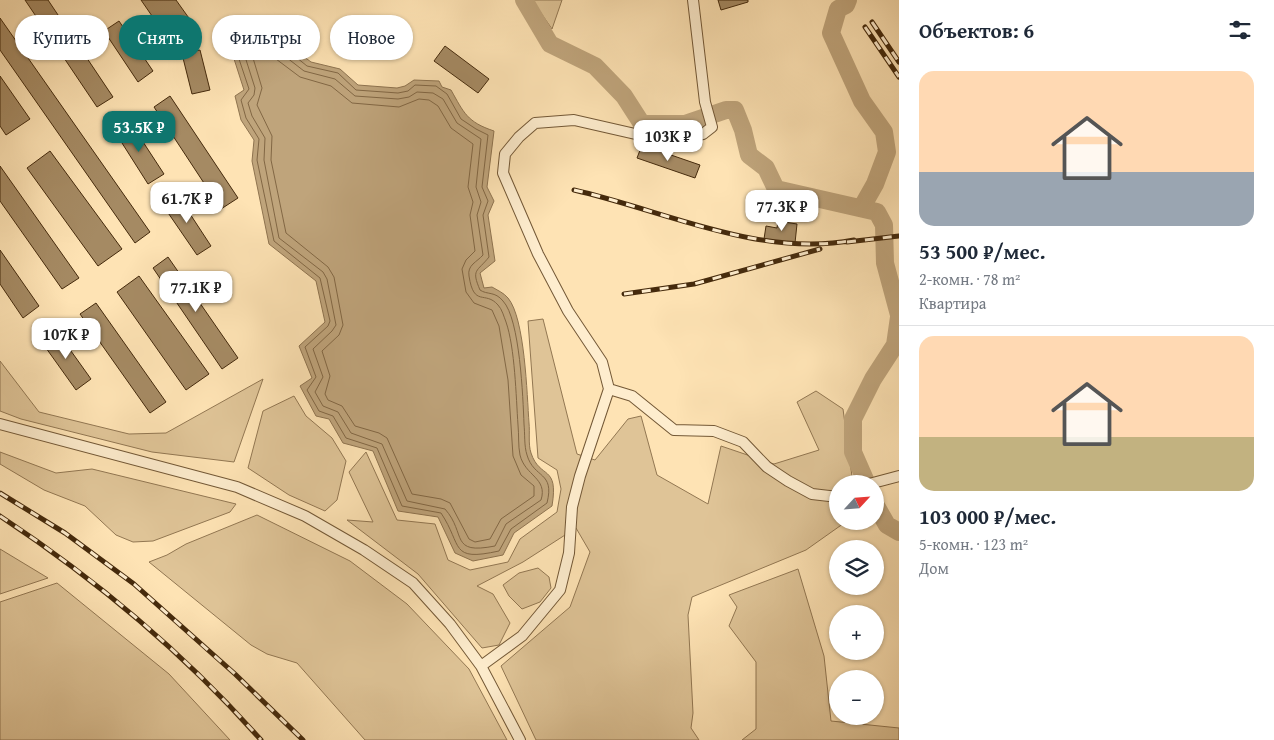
<!DOCTYPE html>
<html lang="ru">
<meta charset="utf-8">
<style>
body{margin:0;font-family:"Gentium Book Plus",serif;background:#f2f2f3;color:#1f2937;height:100vh;display:flex;flex-direction:column;font-size:19px;white-space:nowrap}
*{box-sizing:border-box;margin:0}
p{font-size:16px;color:#747a83}
.icon{flex:none;width:28px;height:28px;fill:none;stroke:currentColor;stroke-width:2;stroke-linecap:round;stroke-linejoin:round}
.map{position:relative;flex:1;overflow:hidden}
.panel{display:flex;flex-direction:column;background:#fff;width:375px}
.panel>*{flex:none}
.guide{position:absolute;left:15px;top:15px;width:475px;height:45px;display:flex;gap:10px}
.needle{width:32px;rotate:64deg}
.buttons{position:absolute;left:829px;top:475px;display:grid;gap:10px}
.buttons a{display:grid;place-items:center;width:55px;height:55px;border-radius:50%;background:#fff;box-shadow:0 1px 4px #0004;font-size:25px}
.price{position:absolute;translate:-50% -42px;padding:0 11px;border-radius:10px;background:#fff;color:#222;font-size:16px;line-height:32px;filter:drop-shadow(0 1px 2px #0008)}
.price::after{content:'';position:absolute;left:50%;top:30px;width:15px;height:11px;margin-left:-8px;background:inherit;clip-path:polygon(0 0,100% 0,50% 100%)}
.price.selected{background:#0f766e;color:#fff}
ul{padding:0;list-style:none}
li{display:grid;align-content:center;gap:10px;height:265px;padding:0 20px}
li+li{border-top:1px solid #e0e1e3}
li span{display:grid;place-items:center;height:155px;border-radius:15px;color:#555}
li>.icon{margin-inline-start:auto}
span .icon{width:90px;height:90px;fill:#fffc;stroke-width:1}
li b{font-size:21px}
h2{display:flex;justify-content:space-between;align-items:center;height:60px;padding:0 20px;font-size:21px}
.pill{padding:0 18px;border-radius:22px;background:#fff;box-shadow:0 1px 4px #0004;font-size:18px;line-height:45px}
.pill.selected{background:#0f766e;color:#fff}
main{display:flex;flex:1;min-height:0}
.map>svg:first-child{display:block}
</style>
<main>
<div class="map">
<svg width="899" height="740" viewBox="0 0 899 740">
<rect width="100%" height="100%" fill="#fee3b4"/>
<filter id="stains"><feTurbulence type="fractalNoise" baseFrequency=".004" numOctaves="4"/><feColorMatrix values="0 0 0 0 .2 0 0 0 0 .09 0 0 0 0 .02 0 0 0 .5 -.17"/></filter>
<radialGradient id="worn" r=".72"><stop offset=".6" stop-color="#630" stop-opacity="0"/><stop offset="1" stop-color="#630" stop-opacity=".3"/></radialGradient>
<path fill="#dfc497" stroke="#927752" d="M532,0H562L552,29Z
M543,319L577,454L595,460L628,419L641,416L657,475L708,504L721,446L774,464L819,450L797,402L816,391L843,409L853,484H838V521H847L806,550L692,597L688,615L693,713L691,728L699,740H536L501,666L570,607L590,552L576,528L523,562L477,586L493,594L510,623L499,645L482,648L418,574L347,520L373,522L349,472L366,452L397,520L435,524L448,560L470,570L508,562L520,539L557,512L561,489L557,470L538,458L528,321Z
M0,361L39,412L129,434L166,433L263,379L234,462L152,452L21,419L0,411Z
M294,396L306,416L332,438L346,461L337,500L325,511L289,495L248,468L263,411Z
M0,452L56,473L92,469L236,504L230,512L153,541L133,542L116,535L85,506L44,490L0,464Z
M257,515L350,561L407,604L469,669L507,740H365L297,663L267,654L251,645L149,562L167,555L186,544Z
M0,549L48,578L0,594Z
M538,568L549,577L551,588L540,602L522,609L509,596L503,585L519,573Z
M798,569L824,656L831,721L899,728V740H742L756,729V662L729,626L737,607L729,595Z
M57,583L169,674L230,740H0V602Z"/>
<path fill="#bfa47b" stroke="#8e734f" d="M257,22L280,25L290,46L311,62L340,69L358,85L397,88L405,86L414,80L439,81L442,87L451,90C464,113 467,122 494,131L487,187L494,201L488,215L495,261L480,273L484,288L492,287C497,290 504,293 508,298C525,318 527,395 529,423C530,432 528,444 531,453C540,480 559,464 552,506L514,533L503,555L473,561L455,553L438,517L398,511L373,451L343,443L329,419L316,416L300,386L312,378L299,346L325,322L316,281L269,244L252,161L254,140L241,120L235,96L244,90L227,37Z"/>
<g fill="none" stroke-linecap="round" stroke-linejoin="round">
<path stroke="#826744" stroke-width="1" d="M258,27L276,30L286,49L307,66L338,73L356,90L398,93L408,91L415,85L436,86L447,94L461,119L476,129L488,135L482,187L488,201L483,215L489,257C477,272 471,269 480,290C487,295 495,291 503,301C520,319 523,398 524,424C525,434 524,446 527,455C534,479 555,471 547,503L511,529L499,551C449,562 463,546 441,513L402,506L377,448L346,438L333,416L319,411L307,390L316,377L305,347L328,326L330,321L320,278L274,241L257,160L259,139L246,118L241,100L249,89L233,41Z
M259,33L272,36L282,54L304,71L335,79L355,96L398,99L409,97L417,92L433,93L443,99L457,123L481,139L476,187L481,202L477,215L483,255C477,262 467,265 469,276C474,308 485,290 498,305C502,309 504,317 506,322C515,348 516,396 518,425C519,434 518,446 520,455C525,476 548,478 541,500L506,524L495,546C449,555 467,534 445,509L407,501L382,444L351,433L338,412L323,406L315,392L323,377L313,349L332,331L336,325L327,279L323,272L279,238L264,160L265,138L252,116L248,103L254,95L255,88L241,44Z
M260,41L267,43L276,59L300,77L331,86L352,103L399,107L419,99L429,100L438,106L451,128L473,144L468,187L473,202L470,215L475,251L466,260L462,269L466,292L474,303L492,310L499,326L508,380L513,456L521,475L534,486V496L501,519L490,539L475,542L469,539L450,503L441,499L412,494L387,438L379,433L355,426L342,406L328,400L325,394L330,376L322,351L339,335L343,325L334,277L328,267L286,233L271,160L272,136L257,105L262,88L250,48Z"/>
<path stroke="#bfa47b" stroke-width="18" d="M524,0L550,44L595,66L624,96L642,124H685L726,110H735L743,130L749,155L766,168L776,189L877,212L884,225L885,263L899,315
M848,0L846,5L838,9L831,33L862,101L884,132L887,152L875,184L862,207
M867,484L853,452V419L873,379L895,345L899,317
M875,504L887,525L899,532"/>
</g>
<path fill="#a58a63" stroke="#452a0c" d="M25,0H48L113,97L97,107Z
M141,0H176L196,28L172,45Z
M718,0H748V2L721,10Z
M0,18L150,232L135,243L0,50Z
M119,21L153,71L138,82L104,31Z
M445,46L489,79L478,93L434,61Z
M200,50L210,90L192,94L182,54Z
M0,76L30,119L6,135L0,126Z
M170,96L238,198L221,209L154,107Z
M130,122L164,174L148,184L115,132Z
M642,145L700,165L695,178L637,158Z
M50,151L122,249L98,266L27,168Z
M0,166L79,278L62,289L0,201Z
M177,194L211,246L197,255L162,204Z
M778,221L797,224L795,243L764,239L766,226L777,228Z
M0,250L39,306L23,318L0,284Z
M168,257L238,358L222,369L153,268Z
M139,276L209,374L186,390L117,292Z
M96,303L166,402L150,413L80,314Z
M56,330L91,379L76,390L41,341Z"/>
<g fill="none" stroke-linecap="round" stroke-linejoin="round">
<defs>
<path id="minor" d="M609,389L632,396L674,430L714,431L743,442L767,467L788,481L812,494L838,497
M0,424L237,487L305,516L364,550L413,583L450,624L481,666L520,740
M869,484L899,476
M481,666L522,636L560,590L569,553L572,507L580,476L609,389L602,362L568,311L538,254L503,173L505,154L519,137L535,123L574,120L666,141L703,134L712,127L705,102L693,0"/>
</defs>
<use href="#minor" stroke="#735836" stroke-width="12"/>
<use href="#minor" stroke="#feedce" stroke-width="10"/>
<defs>
<path id="rail" d="M872,22L899,62
M865,27L899,77
M574,190C666,211 760,258 854,240
M847,242L899,236
M624,294L694,284L820,249
M0,493L65,533L134,584L235,674L303,740
M0,516C97,580 184,653 261,740"/>
</defs>
<use href="#rail" stroke="#452a0c" stroke-width="5"/>
<use href="#rail" stroke="#feedce" stroke-width="3" stroke-dasharray="9" stroke-linecap="butt"/>
</g>
<rect width="100%" height="100%" filter="url(#stains)"/>
<rect width="100%" height="100%" fill="url(#worn)"/>
</svg>
<div class="buttons">
<a><svg class="needle" viewBox="-14 -14 28 28"><path d="M0-13l5 13h-10z" fill="#e53935"/><path d="M0 13l5-13h-10z" fill="#747a83"/></svg></a>
<a><svg class="icon" aria-label="layers" viewBox="0 0 24 24"><path d="M12 4l9 5-9 5-9-5zM3 14l9 5 9-5"/></svg></a>
<a>+</a>
<a>−</a>
</div>
<b class="price selected" style="left:139px;top:153px">53.5K ₽</b>
<b class="price" style="left:668px;top:162px">103K ₽</b>
<b class="price" style="left:187px;top:224px">61.7K ₽</b>
<b class="price" style="left:782px;top:232px">77.3K ₽</b>
<b class="price" style="left:196px;top:313px">77.1K ₽</b>
<b class="price" style="left:66px;top:360px">107K ₽</b>
<div class="guide">
<a class="pill">Купить</a>
<a class="pill selected">Снять</a>
<a class="pill">Фильтры</a>
<a class="pill">Новое</a>
</div>
</div>
<section class="panel">
<h2>Объектов: 6<svg class="icon" aria-label="filters" viewBox="0 0 24 24"><path d="M4 7h16M4 17h16"/><circle cx="9" cy="7" r="2"/><circle cx="15" cy="17" r="2"/></svg></h2>
<ul>
<li><span style="background:linear-gradient(#ffd9b3 65%,#9aa5b1 0)"><svg class="icon" aria-label="home" viewBox="0 0 24 24"><path d="M3 11l9-7 9 7M6 9v11h12V9"/></svg></span><div><b>53 500 ₽/мес.</b><p>2-комн. · 78 m²</p><p>Квартира</p></div></li>
<li><span style="background:linear-gradient(#ffd9b3 65%,#c2b280 0)"><svg class="icon" aria-label="home" viewBox="0 0 24 24"><path d="M3 11l9-7 9 7M6 9v11h12V9"/></svg></span><div><b>103 000 ₽/мес.</b><p>5-комн. · 123 m²</p><p>Дом</p></div></li>
</ul>
</section>
</main>
